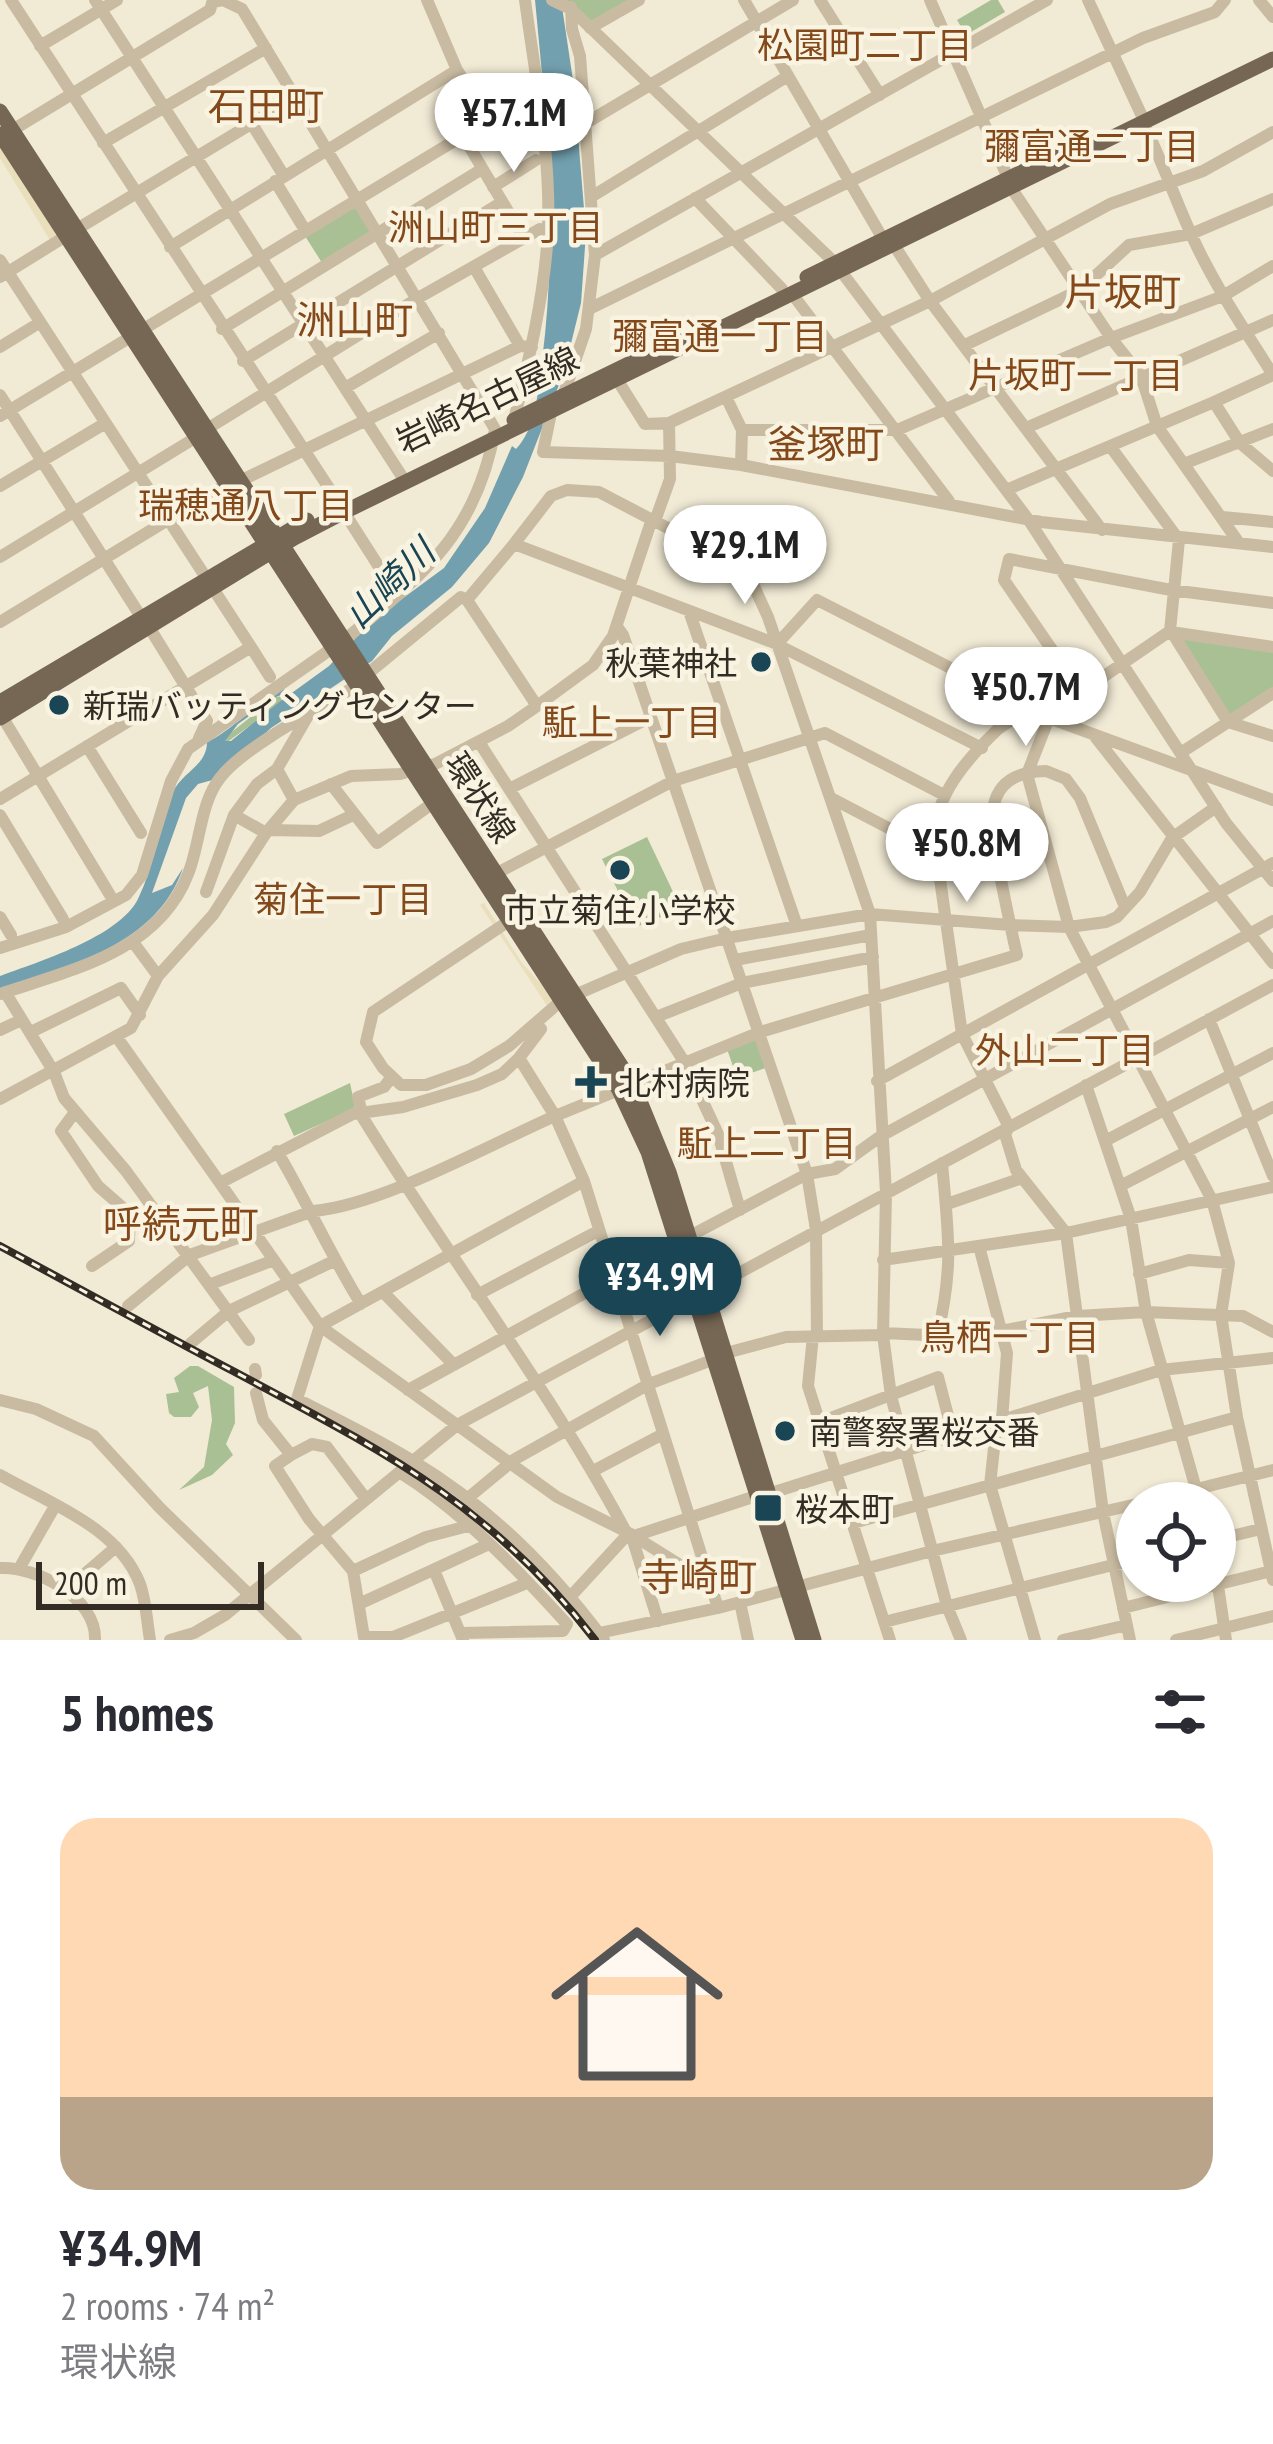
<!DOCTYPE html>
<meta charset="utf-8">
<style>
body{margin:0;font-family:"PT Sans Narrow","Noto Sans JP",sans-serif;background:#f2f2f3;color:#2b2b33;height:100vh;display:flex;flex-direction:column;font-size:45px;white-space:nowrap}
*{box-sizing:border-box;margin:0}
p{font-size:39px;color:#7c7c81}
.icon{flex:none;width:66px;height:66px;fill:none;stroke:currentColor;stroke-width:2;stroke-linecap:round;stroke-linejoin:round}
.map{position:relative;height:1640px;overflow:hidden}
.drawer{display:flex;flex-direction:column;background:#fff;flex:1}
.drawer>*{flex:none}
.buttons{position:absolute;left:1116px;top:1482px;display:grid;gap:24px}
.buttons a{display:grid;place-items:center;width:120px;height:120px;border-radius:50%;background:#fff;box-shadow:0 3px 9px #0004;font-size:60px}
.scale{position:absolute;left:36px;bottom:30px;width:228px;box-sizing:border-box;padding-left:12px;border:6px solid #332c24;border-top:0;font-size:33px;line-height:42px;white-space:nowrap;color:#332c24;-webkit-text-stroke:9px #f9f3e1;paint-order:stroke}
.price{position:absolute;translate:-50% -102px;padding:0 27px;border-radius:42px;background:#fff;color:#222;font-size:39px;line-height:78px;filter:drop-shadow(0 3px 6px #0008)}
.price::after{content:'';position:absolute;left:50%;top:72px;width:36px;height:27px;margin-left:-18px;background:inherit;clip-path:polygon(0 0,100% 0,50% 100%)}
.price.active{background:#194555;color:#fff}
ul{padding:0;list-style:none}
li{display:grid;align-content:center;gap:24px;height:636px;padding:0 60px}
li+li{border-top:3px solid #e1e1e2}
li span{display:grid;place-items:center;height:372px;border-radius:36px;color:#555}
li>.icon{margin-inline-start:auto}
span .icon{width:216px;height:216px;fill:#fffc;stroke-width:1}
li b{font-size:51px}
h2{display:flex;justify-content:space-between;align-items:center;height:144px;padding:0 60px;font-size:51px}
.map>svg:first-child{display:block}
</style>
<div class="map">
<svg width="1273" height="1640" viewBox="0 0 1273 1640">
<rect width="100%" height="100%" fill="#f1ead5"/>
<path fill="#a9c095" d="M566,0H639L590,28Z
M991,0H998L1005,12L966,35L957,20Z
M358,204L376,234L324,266L305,236Z
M1174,636L1273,648V691L1228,720Z
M283,696L280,704L226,743L224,738L276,697Z
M647,837L675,896L676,911L636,927L602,859Z
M758,1036L768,1067L737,1078L727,1049Z
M350,1083L355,1106L352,1110L294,1136L284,1114Z
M190,1366H198L234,1387L235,1423L226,1444L233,1455L212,1475L179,1490L204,1467L212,1420L208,1386L193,1393L199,1407L191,1417H174L169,1413L166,1394L179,1392L174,1378Z"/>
<path fill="#eadfbb" d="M0,147L57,234L51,242L0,158Z
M484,903L522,963L542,985L552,1001L548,1007L480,905Z"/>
<path fill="#73a0af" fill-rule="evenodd" d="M535,0H561L574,87L586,233L581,303L564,372L523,477L489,543L452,587L392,636L372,661L271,728L216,779L198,784L186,798L152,893L172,885L183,868C157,945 69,966 0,990V976C38,962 119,937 138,899C154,866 160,827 173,792C182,772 207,766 207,742C222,737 265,699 282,687L289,695L329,666L372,621L444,568L485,508L512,446L516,449C537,427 538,389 542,361C558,237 547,124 535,0ZM276,697L281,695L283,699L231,741H225L238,724Z"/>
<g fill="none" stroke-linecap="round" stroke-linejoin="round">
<path stroke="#c9bba1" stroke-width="12" d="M11,0L340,505
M95,0L401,475
M427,0L457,70L489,119
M552,0L571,9L834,262L1028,519L1226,823L1273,881
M744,0L883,239
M820,0L880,95
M930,0L1008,178
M1088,0L1141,114
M1259,0L1273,17
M213,2L223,0L242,9L495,429C477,534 422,576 344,640
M590,28L639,0
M40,46L117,0
M586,123L793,0
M252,124L284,176
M1144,124C1162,161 1175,199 1192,236C1214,285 1245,330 1273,375
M6,134L210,10L213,0
M463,136L524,238
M103,143L266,48
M275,181L305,230
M493,187L536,160
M1012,189L1111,338L1141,376L1157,426L1239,543
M591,197L788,76
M695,198L782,289
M77,229L296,97
M894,245L930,301L1102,530
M170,247L457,70
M595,255L1047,0
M0,260L251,647L0,799
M474,267L520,346
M0,277L66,236
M793,295L949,501
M589,309L1143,38L1215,12L1225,0
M222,329L482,169
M965,345L1080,290L1129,245L1191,234L1273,199
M0,347L39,323
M243,361L502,202
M618,381L645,424L669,423L670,479L655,521
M345,388L439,333
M0,395L141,617
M563,396L586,329L595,255L580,56L572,29L571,7
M727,399L742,430
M1214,402L1273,375
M551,413L543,452L670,456L741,465L1041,522L1273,547
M0,416L530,95
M514,420C529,359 545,294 548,230C551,154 535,75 525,0
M669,423L930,301L1110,204L1203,171L1273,132
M1026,428L1273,320
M207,429L418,298L540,229
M1110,446L1179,540L1170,631
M1186,463L1273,429
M741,465L742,430H897L1111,338L1223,296L1273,266
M240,481L520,346L532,347
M0,486L104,424
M1006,490L1214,402L1240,443L1273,471
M344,512L397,595
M1223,517L1273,522
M514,544L551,496L567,490L599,492L746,569L768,617L870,914L886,1193L883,1335L891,1396L947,1606L961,1640
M0,557L195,438
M467,600L514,544L777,644L817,600L1049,718L1273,800
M689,611L797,926
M0,622L227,484
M149,627L207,721L199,738
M618,628L623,635L807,1174L816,1230L817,1336
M1171,632L1273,647
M1173,634L1228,722L1273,736
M778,645L982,748
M251,647L270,677
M1081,692L1004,580L1009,559L1171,590L1273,603
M537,706L593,665L613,636L652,519
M1028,707C1020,717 1007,721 997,730C967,759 936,794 934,837L962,1034L1009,1127L1005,1134L1016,1170L1066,1233L1103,1512L1130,1640
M0,713L110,895
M1049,718L1027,774L1069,927L1212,1200L1229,1263L1221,1315L1237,1417L1273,1580
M1068,722L1081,692L1170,631
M1093,734L1273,963
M479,742L685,1063L718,1134L740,1210
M87,746L141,833
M1182,752L1273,693
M277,769L294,800
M331,784L377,843L433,803
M511,788L651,717
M831,798L942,856L994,849
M0,815L63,919
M234,815L266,833
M269,830L319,831L353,815
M495,874L673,781L825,733L944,795
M206,892L234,815L257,784L277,769L309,714
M0,917L11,935
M509,921L373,1012L366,1042L383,1068L401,1085H426L471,1069L509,1046L561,1001L681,949L727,938L870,914L1010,925L1069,927L1106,922L1117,917L1140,892L1172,838L1216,807
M133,942L158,976
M0,948L66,927L126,895L142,875L171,781L188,749L334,647
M735,960L871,935
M5,992L54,1072L64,1098L126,1171L249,1340
M0,994C71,970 158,952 188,874C200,845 200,803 220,778C242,748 324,705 358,685
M656,1017L742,983L873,957
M1209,1019L1273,1176
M0,1030L21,1020
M31,1032L121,988L140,1015
M116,1036L220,1183L353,1114L403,1107L477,1085L502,1074L519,1058L555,1116L619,1090
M519,1058L541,1029L537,1024
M391,1078L384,1087L358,1097L363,1118C448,1256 548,1387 625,1530
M877,1081L1273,863
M633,1084L760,1032L1017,955C1011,930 1006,905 1001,880C991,833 975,772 1046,771L1066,779L1080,798L1125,907
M1086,1085L1131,1219L1146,1312L1200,1503
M0,1099L131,1028L158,976L213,915L266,833L294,800L351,776L400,774L435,764L508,726L537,706L467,600L461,597L366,675
M75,1112L61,1131L98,1186L130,1214L129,1241L92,1266
M1105,1141L1273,1053
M277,1151C307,1202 330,1254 361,1304
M584,1181L320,1326L297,1399C336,1419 376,1438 413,1461C490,1507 551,1569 604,1640
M220,1183L320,1326L557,1497L629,1533L709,1583
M1120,1186L1273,1107
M947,1204L1022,1178
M688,1237L807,1174L835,1169L881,1136L1273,921
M979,1246L1007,1353L1002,1420
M883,1260L1066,1233L1273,1187
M1139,1274L1189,1260L1229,1263
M211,1284L274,1260
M383,1292L454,1365
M477,1295L598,1231
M128,1306L190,1255L313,1211C380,1206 491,1144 555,1116L584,1181L718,1608
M883,1333L971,1337L1077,1316L1146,1312L1243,1316L1273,1332
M938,1333C954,1264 948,1232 942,1163
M813,1336L808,1386L890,1640
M191,1343L229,1311L334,1261
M726,1353L786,1337L883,1335
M255,1369L256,1375
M408,1390L676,1243
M256,1393L263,1420L291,1455L275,1466L309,1519L353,1571L364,1637H393L527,1583
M0,1400L36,1409L94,1436L160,1508L296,1640
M997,1421L990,1485L1035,1640
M820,1422L938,1377L953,1435
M291,1455L312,1444L327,1447L366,1499
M593,1471L663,1434
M399,1472C463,1512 517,1569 567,1624L563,1631L462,1633
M0,1475C49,1503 118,1527 140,1584C146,1601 147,1622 150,1640
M768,1494L1161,1370L1273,1358
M468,1498L515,1459L649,1384L712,1360
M1140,1503L1273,1470
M853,1523L1237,1417
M631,1534L658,1621
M634,1536L756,1496
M1215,1540L1261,1529
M1215,1565L1226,1640
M20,1567L55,1506
M0,1568C36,1566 97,1598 95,1640
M434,1570L463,1640
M353,1571L426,1537L468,1526
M66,1590L116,1547
M571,1596L629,1533
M740,1602L748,1640
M359,1604L489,1544
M1123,1608L1271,1571
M884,1622L1137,1559
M599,1633L718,1608L932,1551L1137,1504
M170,1640L194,1633L225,1615L457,1425L1273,985
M1063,1640L1127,1625
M1176,1640L1273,1616"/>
<path stroke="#766654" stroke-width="15" d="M0,111L633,1084L669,1172L814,1640
M0,134L619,1090L648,1152L803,1640
M807,277L1087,140
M563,396L678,340
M0,702L307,520
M0,718L294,538L344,512L1273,59"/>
<defs>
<path id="rail" d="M0,1246C78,1288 155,1330 233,1371C381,1450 490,1503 595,1640"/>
</defs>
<use href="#rail" stroke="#332c24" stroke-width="8"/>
<use href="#rail" stroke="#f9f3e1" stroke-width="3" stroke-dasharray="9" stroke-linecap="butt"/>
<path stroke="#766654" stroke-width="15" d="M514,420L563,396"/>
</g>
<g fill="#194555" stroke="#f9f3e1" stroke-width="4.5">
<circle cx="761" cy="662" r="12"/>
<circle cx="59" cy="705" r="12"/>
<circle cx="620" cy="870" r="12"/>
<path d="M585 1064h12v12h12v12h-12v12h-12v-12h-12v-12h12z"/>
<circle cx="785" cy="1431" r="12"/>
<rect x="753" y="1493" width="30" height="30" rx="6"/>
</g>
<g text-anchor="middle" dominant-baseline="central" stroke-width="9" stroke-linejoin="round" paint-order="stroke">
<g font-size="33" fill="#332c24" stroke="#f9f3e1">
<text transform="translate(487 399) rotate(-26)">岩崎名古屋線</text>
<text transform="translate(481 797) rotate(57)">環状線</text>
</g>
<g font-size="33" fill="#332c24" stroke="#f9f3e1" text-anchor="start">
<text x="737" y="662" text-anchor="end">秋葉神社</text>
<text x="83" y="705">新瑞バッティングセンター</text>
<text x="620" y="909" text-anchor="middle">市立菊住小学校</text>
<text x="618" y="1082">北村病院</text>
<text x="809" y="1431">南警察署桜交番</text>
<text x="795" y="1508">桜本町</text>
</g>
<g font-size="36" fill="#84491b" stroke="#f9f3e1">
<text x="865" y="44">松園町二丁目</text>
<text x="1092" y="145">彌富通二丁目</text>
<text x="496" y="226">洲山町三丁目</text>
<text x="720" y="335">彌富通一丁目</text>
<text x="1076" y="374">片坂町一丁目</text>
<text x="246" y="504">瑞穂通八丁目</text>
<text x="632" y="721">駈上一丁目</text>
<text x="343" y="898">菊住一丁目</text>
<text x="1065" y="1049">外山二丁目</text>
<text x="767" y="1142">駈上二丁目</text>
<text x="1010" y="1336">鳥栖一丁目</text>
</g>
<g font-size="36" font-style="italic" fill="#194555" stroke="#f9f3e1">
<text transform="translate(389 583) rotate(-44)">山崎川</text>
</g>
<g font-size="39" fill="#84491b" stroke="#f9f3e1">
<text x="266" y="105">石田町</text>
<text x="1123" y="291">片坂町</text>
<text x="355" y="319">洲山町</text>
<text x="826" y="443">釜塚町</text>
<text x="181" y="1223">呼続元町</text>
<text x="699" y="1576">寺崎町</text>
</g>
</g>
</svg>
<div class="buttons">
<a><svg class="icon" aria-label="locate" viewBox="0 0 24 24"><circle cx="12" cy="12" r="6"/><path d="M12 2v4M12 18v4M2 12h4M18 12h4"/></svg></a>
</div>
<div class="scale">200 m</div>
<b class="price" style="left:514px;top:175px">¥57.1M</b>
<b class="price" style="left:745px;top:607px">¥29.1M</b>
<b class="price" style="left:1026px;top:749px">¥50.7M</b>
<b class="price" style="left:967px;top:905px">¥50.8M</b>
<b class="price active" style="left:660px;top:1339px">¥34.9M</b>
</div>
<section class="drawer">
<h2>5 homes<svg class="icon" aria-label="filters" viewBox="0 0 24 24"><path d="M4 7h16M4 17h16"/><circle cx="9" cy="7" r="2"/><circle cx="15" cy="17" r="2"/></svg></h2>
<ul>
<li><span style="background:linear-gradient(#ffd9b3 75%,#b9a48a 0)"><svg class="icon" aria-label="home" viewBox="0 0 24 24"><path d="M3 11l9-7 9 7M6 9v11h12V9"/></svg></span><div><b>¥34.9M</b><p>2 rooms · 74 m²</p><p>環状線</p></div></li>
</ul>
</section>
